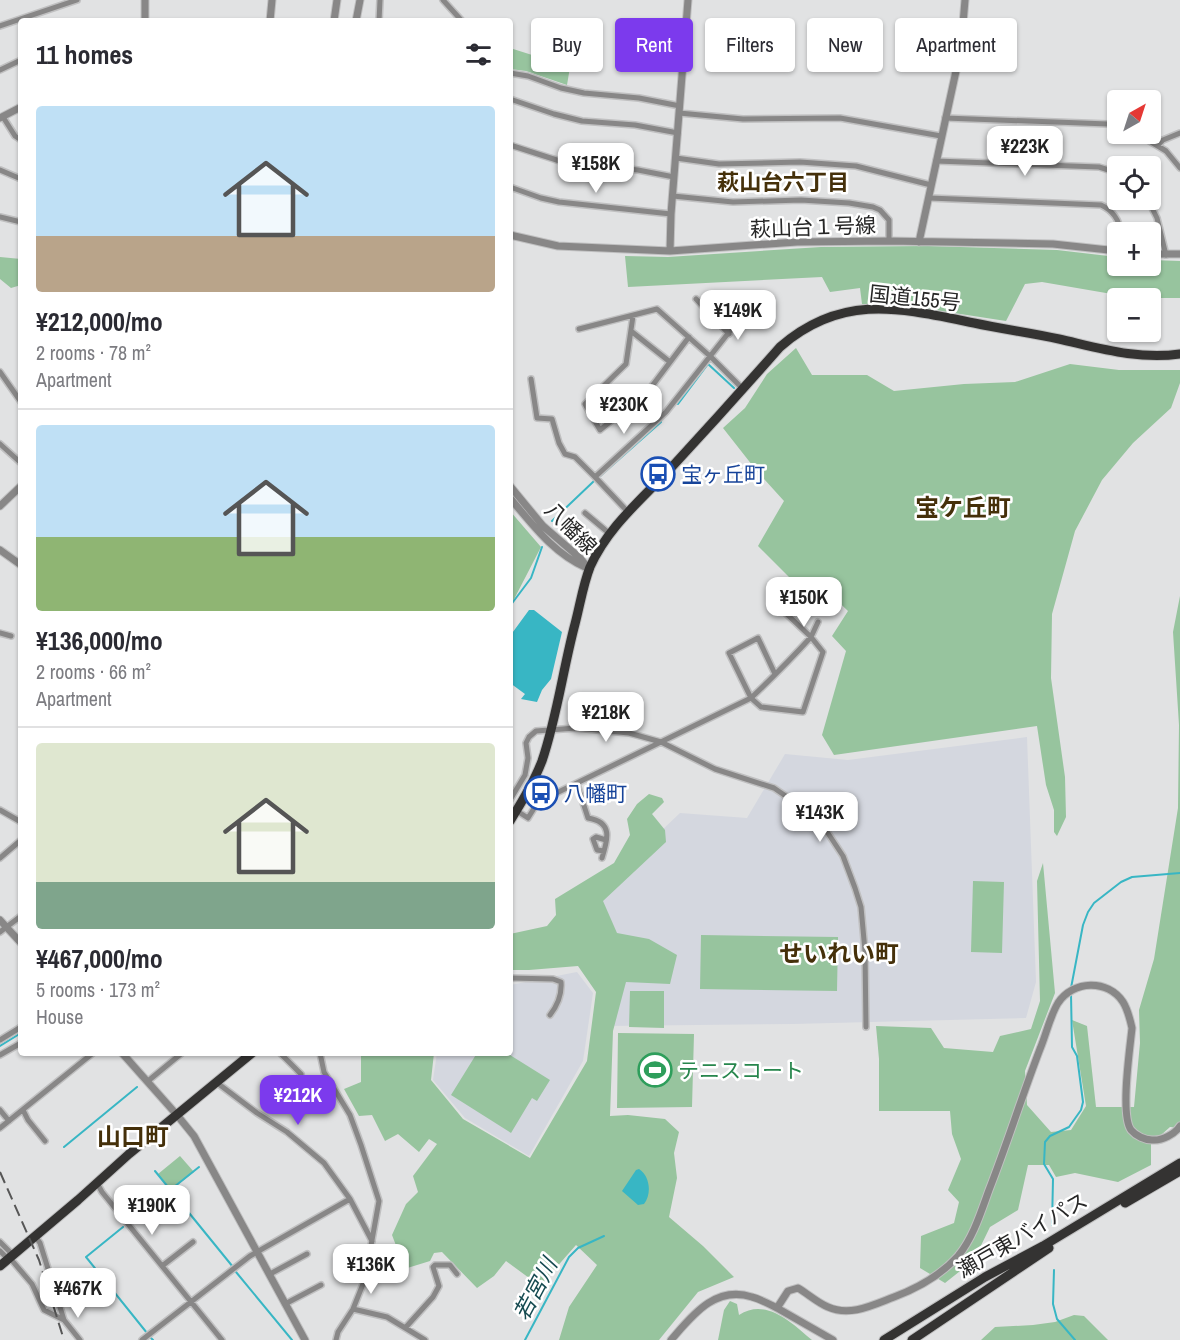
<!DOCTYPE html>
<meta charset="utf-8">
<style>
body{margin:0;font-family:"Archivo Narrow","Noto Sans JP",sans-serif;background:#f2f2f3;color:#2b2b33;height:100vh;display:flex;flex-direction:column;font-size:22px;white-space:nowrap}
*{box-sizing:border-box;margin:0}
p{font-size:20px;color:#7c7c81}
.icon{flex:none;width:33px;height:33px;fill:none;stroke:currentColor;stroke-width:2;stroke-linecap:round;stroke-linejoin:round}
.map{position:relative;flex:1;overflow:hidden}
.drawer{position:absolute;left:18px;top:18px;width:495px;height:1038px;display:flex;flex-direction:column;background:#fff;border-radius:6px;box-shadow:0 2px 4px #0004}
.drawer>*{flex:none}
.hud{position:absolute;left:531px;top:18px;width:558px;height:54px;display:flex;gap:12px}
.needle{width:39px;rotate:39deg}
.controls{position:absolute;left:1107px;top:90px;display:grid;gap:12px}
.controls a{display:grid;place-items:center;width:54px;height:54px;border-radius:6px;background:#fff;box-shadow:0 2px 4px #0004;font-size:30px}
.price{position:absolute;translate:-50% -51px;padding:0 14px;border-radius:12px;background:#fff;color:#222;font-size:20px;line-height:39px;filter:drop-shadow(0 2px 3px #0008)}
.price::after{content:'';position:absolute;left:50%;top:36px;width:18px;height:14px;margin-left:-9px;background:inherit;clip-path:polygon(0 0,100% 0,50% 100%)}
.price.current{background:#7c3aed;color:#fff}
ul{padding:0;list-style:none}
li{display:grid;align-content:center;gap:12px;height:318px;padding:0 18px}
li+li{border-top:2px solid #e1e1e2}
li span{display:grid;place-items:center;height:186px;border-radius:6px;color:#555}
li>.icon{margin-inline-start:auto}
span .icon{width:108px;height:108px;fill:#fffc;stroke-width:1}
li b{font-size:26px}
h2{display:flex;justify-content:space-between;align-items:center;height:72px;padding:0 18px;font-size:26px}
.chip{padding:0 21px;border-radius:6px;background:#fff;box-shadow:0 2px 4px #0004;font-size:21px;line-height:54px}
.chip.current{background:#7c3aed;color:#fff}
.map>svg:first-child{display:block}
</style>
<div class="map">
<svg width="1180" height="1340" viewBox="0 0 1180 1340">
<rect width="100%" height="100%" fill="#e1e2e3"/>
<path fill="#d4d7df" d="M1027,737L1036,982L1026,1018L793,1024L606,1026L609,992L561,926L680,813L747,818L785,754L848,760Z
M577,972L593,993L583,1061L529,1156L465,1118L433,1080L437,1053H510V985Z"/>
<path fill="#97c49e" d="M510,48L570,67L567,85L526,71L510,69Z
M928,246L1057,250L1117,257L1118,266H1150L1151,260L1180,261V298H1135L1042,282L1025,284L1006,321L915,307L862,304L860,288L830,292L822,277L628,287L625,256L668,257L821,247Z
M0,257L21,259V285L11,288L0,279Z
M796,348L812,375H867L894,391L964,384L1015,382L1070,364L1119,370H1180V383L1171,408L1133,443L1102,480L1075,531L1052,614L1051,678L1065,777L1066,817L1057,836L1054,832V810L1046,785L1037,726L834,755L822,735L846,651L832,636L848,611L824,588L792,580L758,546L784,501L756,470L723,428L745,408L767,374Z
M510,511L541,547L510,607Z
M1180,596V1128L1170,1127L1151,1144V1165L1118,1182L1075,1173L1056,1177L1049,1165H1028L1018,1210L990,1227L974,1260L945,1283L920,1268L921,1236L954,1223L959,1202L948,1190L961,1159L952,1134L950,1111H879V1059L876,1026L931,1028L944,1048L993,1052L1000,1036L1031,1029L1040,1001L1037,881L1043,863L1055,993L1025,1071L1027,1105L1051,1132L1071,1130L1086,1106L1072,1020L1087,1026L1096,1107H1134L1140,1043L1139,1010L1154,959L1178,808L1179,725L1173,632Z
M649,794L662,798L664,802L652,814L665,830L666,842L603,901L617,933L649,939L677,955L670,984L626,982L613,1031L610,1116L628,1115L665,1119L679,1132L674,1153L677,1178L669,1217L703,1246L734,1277L698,1292L659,1340H559L569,1307L597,1265L576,1245L540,1286L506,1261L494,1276L477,1288L442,1252L434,1253L430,1261L388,1274L400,1256L392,1235L406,1204L418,1192L413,1176L437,1144L429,1139L419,1152L398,1134L385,1141L372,1115L359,1116L344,1089L361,1082V1053H434L431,1080L463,1119L530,1158L587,1061L596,992L578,966L529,970H510V934L547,926L556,915L555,899L614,863L630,835L627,819L637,804Z
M973,881L1004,882L1002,953L971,952Z
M701,935L838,937L837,991L700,989Z
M630,991H664V1028L629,1027Z
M618,1033L694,1034L692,1107L617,1108Z
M477,1053H507L550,1080L537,1101L532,1098L511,1133L451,1095Z
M180,1156L194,1172L170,1191L158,1174Z
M730,1301L737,1304L739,1315C766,1297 792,1323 812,1340H718L724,1310Z
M1074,1315L1084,1316L1108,1340H981L995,1327L1033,1325L1055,1322Z"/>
<path fill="#38b6c4" d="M529,610H534L562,632L551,679L542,690L537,702L521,699L525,694L510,683V636Z
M639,1169C650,1176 652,1194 644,1204L638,1205L622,1191L636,1170Z"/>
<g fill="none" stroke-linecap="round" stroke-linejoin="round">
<path stroke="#38b6c4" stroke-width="2" d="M678,404L708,364L734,388
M599,477L661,422
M552,521L594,481
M510,606L531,578L542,547
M1071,988L1083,925L1088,912L1094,903L1121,882L1132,877L1180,873
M0,1046L21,1033
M64,1147L137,1087
M155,1171L233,1267
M130,1222L199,1167
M1052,1225L1053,1179L1044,1164L1045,1142L1050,1136L1069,1127L1081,1110L1083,1102L1077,1056L1072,1047L1071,994
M123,1227L86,1257L147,1333
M1054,1270L1053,1304L1057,1319L1075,1340
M236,1272L292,1340
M150,1337L153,1340
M525,1340L569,1257L578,1248L604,1236"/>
<defs>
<path id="minor" d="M443,0L462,21
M379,21L380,0
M0,26L77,0
M0,70L21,60
M510,73L528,76L561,88L584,93L639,98L680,106
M510,99L554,114L582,121L635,125L678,133
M679,113L743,119L840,118L941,136
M3,117L15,136L21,140
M945,118L1108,124L1118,126
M1138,134L1166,151L1180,168
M510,145L566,163L638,170L674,177
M1158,145L1163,140L1180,133
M676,158L719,164L800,162L856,166L931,185
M936,161L1099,167L1118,173
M0,170L21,179
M510,187L541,198L559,202L671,214
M673,196L733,202L801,200L849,203L873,207L880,210L889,220V241
M929,198L1101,205C1112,210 1120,220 1120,232
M1148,200L1157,218L1166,255
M0,217L21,222
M696,299L729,334
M633,316L626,364L585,404L600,430L649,390L689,337
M579,329L657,309L711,357L742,388
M631,331L670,362
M0,372L21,402
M531,379L537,418L552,419L559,443L565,454L575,457L595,477
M0,444L21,463
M628,512L595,477L666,412L745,312
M585,513L610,534
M776,604L811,637L818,622
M772,609L780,600
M0,633L11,636
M577,784L588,818C613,822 608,839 602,858
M510,800L525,775L528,758L526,743L529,737L536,731L576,728L629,733L661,742L715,769L774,788L818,818L843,856L855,888L861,907L865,951L866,1027
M0,810L21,822
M517,811L528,818L538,802L751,698C772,678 792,658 811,637L823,652L803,712L761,707L751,698L729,653L758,638L775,674
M604,851L597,850L593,839L596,837L606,840
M0,858L21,840
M0,932L21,916
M510,978L553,979L561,982C562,994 557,1006 550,1015
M0,1040L21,1027
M280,1053L301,1074
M320,1053L324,1072L350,1115L361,1145L379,1201L365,1279L353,1309L338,1332L336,1340
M0,1055L21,1043
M148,1081L182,1053
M216,1082L257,1113L287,1132L324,1163L350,1199L372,1241
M0,1110L9,1121
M23,1110L28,1120L45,1141
M0,1128L93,1053
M97,1183L102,1192L222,1340
M35,1236L40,1243L64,1320
M0,1242L10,1252L9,1257
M0,1251L5,1256L9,1257L32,1284L44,1310L64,1320L80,1340
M162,1266L193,1242
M270,1274L307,1254
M285,1304L321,1285
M353,1309L387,1317L425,1340
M406,1327L433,1297L439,1286L433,1267L435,1265H450L457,1274
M142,1340L250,1256L350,1199"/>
<path id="tertiary" d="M145,21V0
M270,21L272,0
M334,21L337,0
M356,21L360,0
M0,118L21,107
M510,235L558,246L670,251L797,242L889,241L1053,244L1118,251
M919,242L961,48L965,0
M670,251L671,214L688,0
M1150,254H1180
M510,486L543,526L580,558L589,569
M510,498C532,524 554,554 587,568
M0,506L21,486
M0,550L21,565
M0,920L21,943
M122,1053L177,1115L194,1136L305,1340
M777,1308L833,1340
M671,1340C692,1316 715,1285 752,1297C760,1299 769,1304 777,1308L788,1291L798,1288C808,1294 818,1303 828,1307C850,1317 873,1305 894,1297C918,1288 941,1275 958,1256C973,1238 981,1212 989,1190C1007,1144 1022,1096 1040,1049C1046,1035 1050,1016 1058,1003C1073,980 1108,979 1123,1002C1128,1010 1130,1019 1132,1028C1130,1048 1120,1115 1131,1130C1136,1136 1145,1140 1152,1140C1162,1141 1175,1134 1180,1126"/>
<path id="trunk" d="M510,821C522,802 534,782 542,761C557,717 563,669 575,624C580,605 583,585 590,567C608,527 641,500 670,469C707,429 744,388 780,347C842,293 900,308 974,323C1002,329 1031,333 1059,339C1099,348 1138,360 1180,354
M1125,1203L1180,1171
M0,1266L78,1200L129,1154L252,1053
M884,1340L985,1277L1043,1246L1180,1163
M912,1340L1049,1248"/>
</defs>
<use href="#minor" stroke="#c0c0c1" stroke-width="8"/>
<use href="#tertiary" stroke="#c0c0c1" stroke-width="9"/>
<use href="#trunk" stroke="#c0c0c1" stroke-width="11"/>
<use href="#minor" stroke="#888787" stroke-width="5"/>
<use href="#tertiary" stroke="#888787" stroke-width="7"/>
<use href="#trunk" stroke="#343332" stroke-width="9"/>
<path stroke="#565656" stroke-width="2" stroke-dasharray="12 6" stroke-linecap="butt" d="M0,1172L39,1260L64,1340"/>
</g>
<defs>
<symbol id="bus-ring" viewBox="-11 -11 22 22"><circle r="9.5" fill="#fff" stroke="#1a4fb4" stroke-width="1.5"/><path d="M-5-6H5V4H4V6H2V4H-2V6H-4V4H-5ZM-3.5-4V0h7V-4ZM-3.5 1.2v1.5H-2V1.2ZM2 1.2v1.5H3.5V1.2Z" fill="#1a4fb4"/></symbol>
<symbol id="stadium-ring" viewBox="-11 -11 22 22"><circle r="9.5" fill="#fff" stroke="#2e9e5b" stroke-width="1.5"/><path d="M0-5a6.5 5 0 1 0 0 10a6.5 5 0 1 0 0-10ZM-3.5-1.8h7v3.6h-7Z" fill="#2e9e5b"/></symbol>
</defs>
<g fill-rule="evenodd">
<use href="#bus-ring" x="639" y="455" width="38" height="38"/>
<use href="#bus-ring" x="522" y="774" width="38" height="38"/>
<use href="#stadium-ring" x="636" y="1051" width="38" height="38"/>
</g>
<g text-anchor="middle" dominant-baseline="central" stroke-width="5" stroke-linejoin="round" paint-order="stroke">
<g font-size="21" fill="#272727" stroke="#fff">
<text transform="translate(813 227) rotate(-2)">萩山台１号線</text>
<text transform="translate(915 298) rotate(6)">国道155号</text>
<text transform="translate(571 528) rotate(45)">八幡線</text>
<text transform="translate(1022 1235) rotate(-30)">瀬戸東バイパス</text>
</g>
<g font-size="21" fill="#164399" stroke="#fff" text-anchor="start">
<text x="681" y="474">宝ヶ丘町</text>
<text x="564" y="793">八幡町</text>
</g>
<g font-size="21" fill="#27864d" stroke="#fff" text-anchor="start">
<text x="678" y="1070">テニスコート</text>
</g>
<g font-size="22" font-weight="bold" fill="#45300a" stroke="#fff">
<text x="783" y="182">萩山台六丁目</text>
</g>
<g font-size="22" font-style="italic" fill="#154a50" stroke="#fff">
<text transform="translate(535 1289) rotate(-62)">若宮川</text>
</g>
<g font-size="24" font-weight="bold" fill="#45300a" stroke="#fff">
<text x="963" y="507">宝ケ丘町</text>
<text x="839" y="953">せいれい町</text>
<text x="133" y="1136">山口町</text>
</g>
</g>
</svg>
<div class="controls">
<a><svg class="needle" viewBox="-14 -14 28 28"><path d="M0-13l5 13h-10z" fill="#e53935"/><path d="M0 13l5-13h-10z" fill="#7c7c81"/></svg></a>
<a><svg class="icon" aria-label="locate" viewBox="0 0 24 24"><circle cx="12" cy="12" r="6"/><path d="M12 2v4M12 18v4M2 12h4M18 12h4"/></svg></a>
<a>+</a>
<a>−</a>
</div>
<b class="price" style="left:1025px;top:177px">¥223K</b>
<b class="price" style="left:596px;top:194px">¥158K</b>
<b class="price" style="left:738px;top:341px">¥149K</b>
<b class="price" style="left:624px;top:435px">¥230K</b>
<b class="price" style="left:804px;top:628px">¥150K</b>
<b class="price" style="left:606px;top:743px">¥218K</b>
<b class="price" style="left:820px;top:843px">¥143K</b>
<b class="price current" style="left:298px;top:1126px">¥212K</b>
<b class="price" style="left:152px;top:1236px">¥190K</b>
<b class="price" style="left:371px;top:1295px">¥136K</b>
<b class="price" style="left:78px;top:1319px">¥467K</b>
<div class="hud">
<a class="chip">Buy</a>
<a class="chip current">Rent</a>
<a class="chip">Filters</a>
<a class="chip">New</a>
<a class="chip">Apartment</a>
</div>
<section class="drawer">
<h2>11 homes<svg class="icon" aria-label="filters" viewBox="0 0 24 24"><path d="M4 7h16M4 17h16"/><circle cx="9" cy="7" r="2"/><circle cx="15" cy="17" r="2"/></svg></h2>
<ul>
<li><span style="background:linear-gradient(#bfe0f5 70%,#b9a48a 0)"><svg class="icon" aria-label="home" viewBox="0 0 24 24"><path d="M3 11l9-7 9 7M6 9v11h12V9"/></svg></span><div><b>¥212,000/mo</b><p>2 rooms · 78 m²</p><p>Apartment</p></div></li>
<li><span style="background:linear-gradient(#bfe0f5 60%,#8fb573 0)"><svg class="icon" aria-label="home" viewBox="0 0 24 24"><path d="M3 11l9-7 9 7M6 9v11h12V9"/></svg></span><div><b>¥136,000/mo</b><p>2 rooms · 66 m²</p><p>Apartment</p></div></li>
<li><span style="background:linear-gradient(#dfe7d0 75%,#7fa58c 0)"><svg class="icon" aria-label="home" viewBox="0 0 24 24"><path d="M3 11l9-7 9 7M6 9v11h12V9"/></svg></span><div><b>¥467,000/mo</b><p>5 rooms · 173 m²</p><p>House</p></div></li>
</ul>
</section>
</div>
